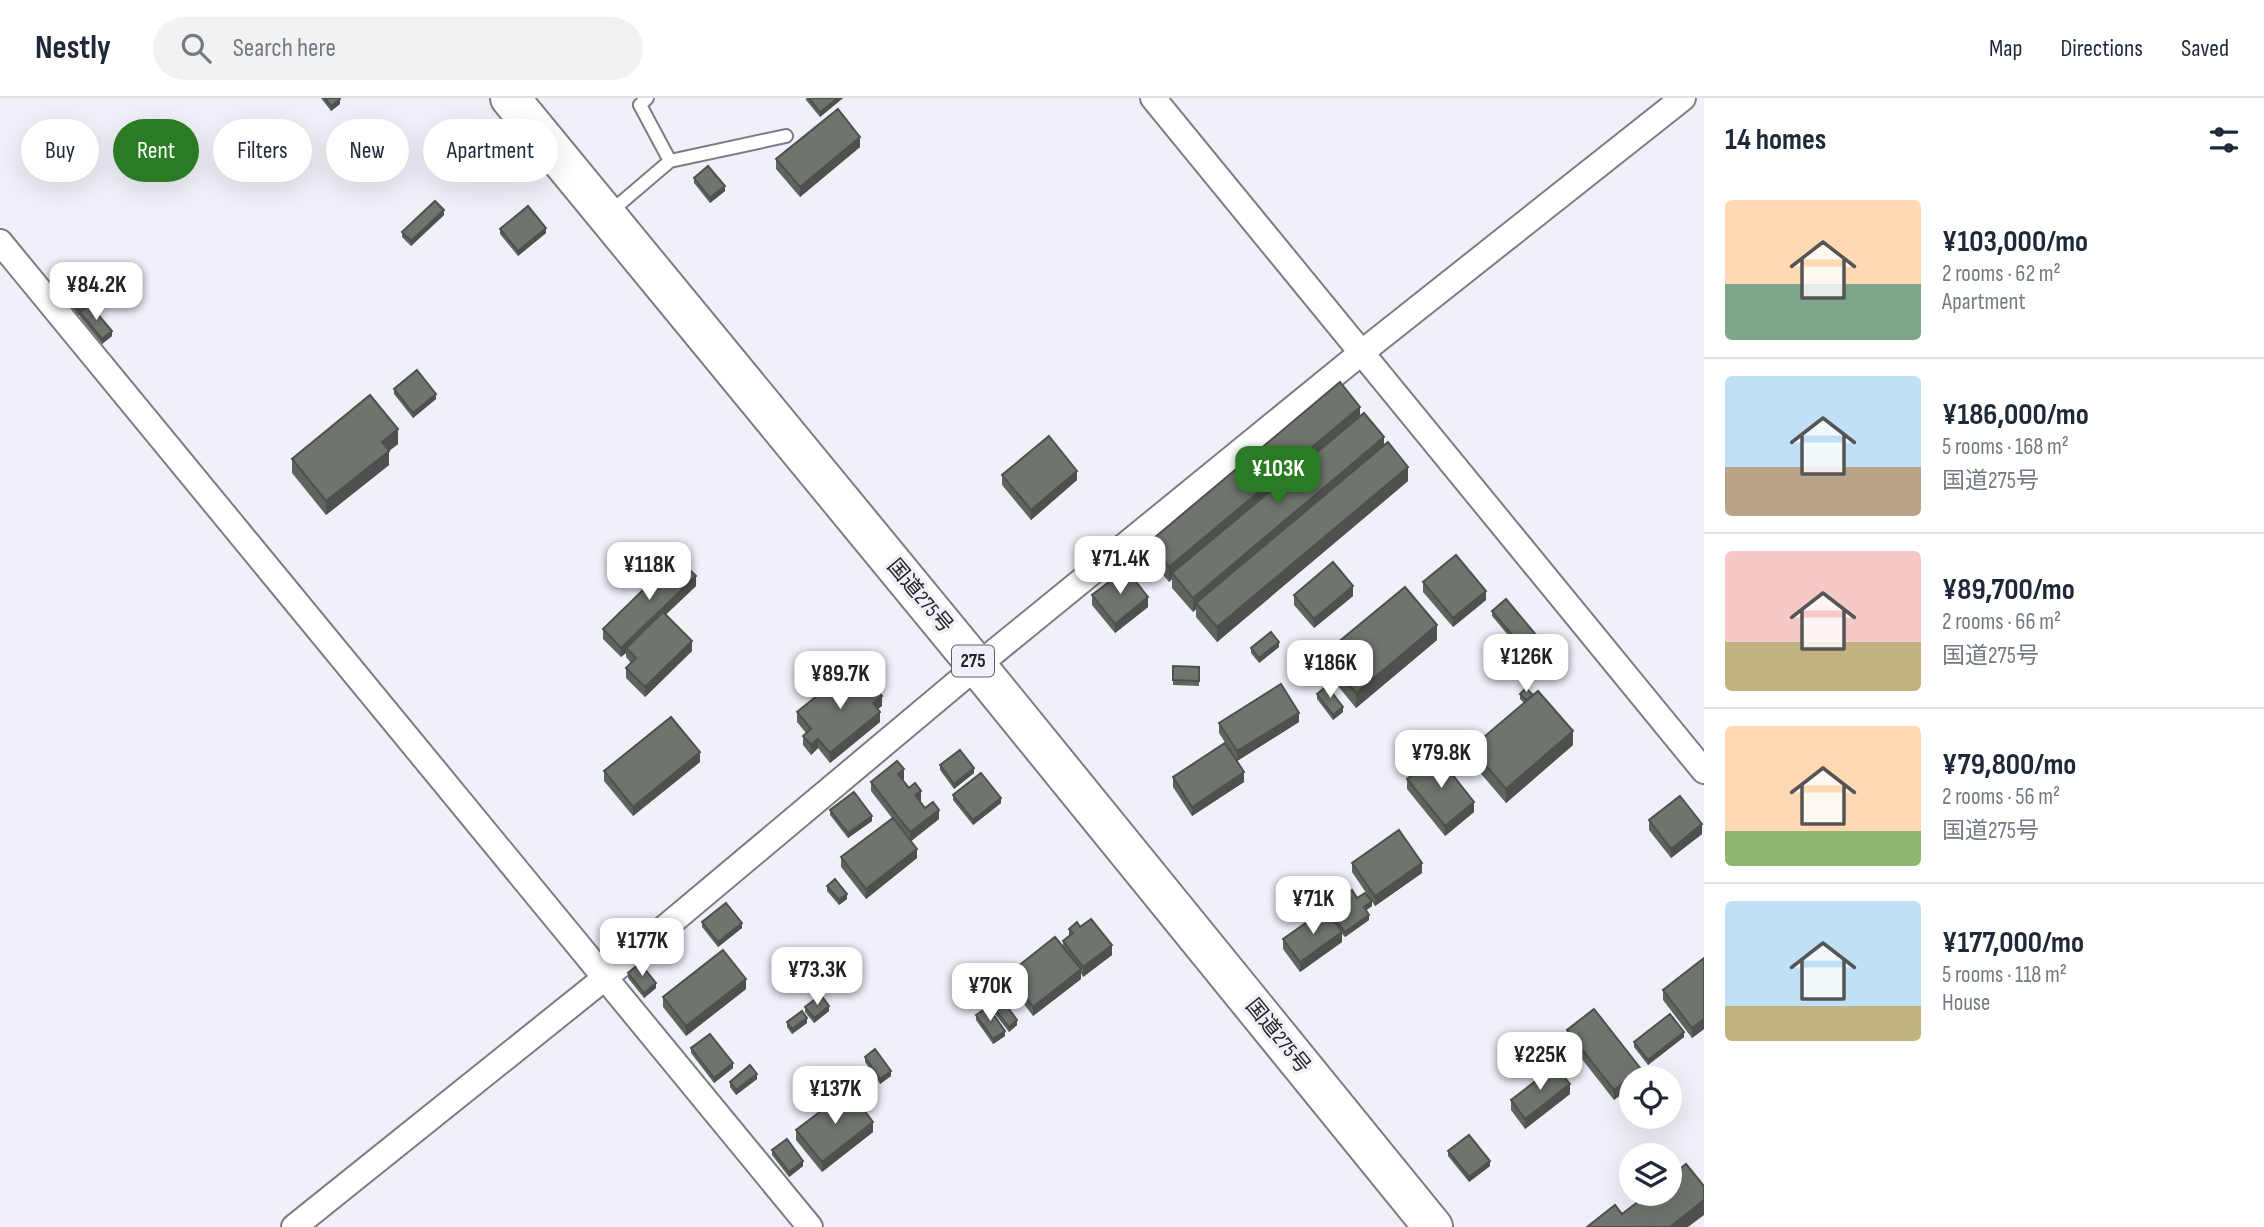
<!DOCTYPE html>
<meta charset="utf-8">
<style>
body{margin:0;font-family:"Sofia Sans Condensed","Noto Sans JP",sans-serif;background:#f2f2f3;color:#1f2937;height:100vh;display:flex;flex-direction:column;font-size:26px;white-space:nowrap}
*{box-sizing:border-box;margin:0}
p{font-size:23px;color:#747a83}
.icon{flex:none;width:38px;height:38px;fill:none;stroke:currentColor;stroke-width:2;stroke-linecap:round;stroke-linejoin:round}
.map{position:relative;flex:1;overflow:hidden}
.sheet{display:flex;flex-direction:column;background:#fff;width:560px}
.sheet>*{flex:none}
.top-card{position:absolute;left:21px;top:21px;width:665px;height:63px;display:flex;gap:14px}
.fabs{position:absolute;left:1619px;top:968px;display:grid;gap:14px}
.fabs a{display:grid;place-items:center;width:63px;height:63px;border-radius:50%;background:#fff;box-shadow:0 7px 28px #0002;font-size:35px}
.price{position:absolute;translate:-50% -60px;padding:0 16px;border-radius:14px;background:#fff;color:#222;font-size:23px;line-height:46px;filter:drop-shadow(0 2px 4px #0008)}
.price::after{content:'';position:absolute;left:50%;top:42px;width:21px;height:16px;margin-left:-10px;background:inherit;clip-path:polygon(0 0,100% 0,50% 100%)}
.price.on{background:#2b7b24;color:#fff}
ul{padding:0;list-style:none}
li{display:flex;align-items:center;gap:21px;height:175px;padding:0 21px}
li+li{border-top:2px solid #e0e1e3}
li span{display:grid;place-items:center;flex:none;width:196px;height:140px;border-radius:7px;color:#555}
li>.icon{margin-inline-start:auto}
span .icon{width:84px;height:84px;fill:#fffc;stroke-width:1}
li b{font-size:30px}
h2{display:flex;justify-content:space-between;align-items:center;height:84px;padding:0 21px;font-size:30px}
.chip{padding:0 24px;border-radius:32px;background:#fff;box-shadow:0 7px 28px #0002;font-size:24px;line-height:63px}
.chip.on{background:#2b7b24;color:#fff}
header{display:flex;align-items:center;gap:42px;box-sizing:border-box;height:98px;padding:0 35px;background:#fff;border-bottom:2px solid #e0e1e3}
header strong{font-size:33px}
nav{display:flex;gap:38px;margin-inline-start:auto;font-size:24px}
.search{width:490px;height:63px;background:#f2f2f3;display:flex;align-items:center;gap:18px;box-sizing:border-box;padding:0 24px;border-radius:38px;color:#747a83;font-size:26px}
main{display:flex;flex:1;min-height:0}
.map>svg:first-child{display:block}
</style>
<header>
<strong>Nestly</strong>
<div class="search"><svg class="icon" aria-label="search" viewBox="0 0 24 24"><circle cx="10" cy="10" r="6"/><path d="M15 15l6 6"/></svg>Search here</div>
<nav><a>Map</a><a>Directions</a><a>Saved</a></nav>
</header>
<main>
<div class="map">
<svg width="1704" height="1129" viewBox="0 0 1704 1129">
<rect width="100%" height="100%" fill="#eff0f8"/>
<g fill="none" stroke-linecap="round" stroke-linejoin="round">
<defs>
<path id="service" d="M670,63L786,38
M609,115L670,63L640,7L647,0"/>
<path id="minor" d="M1153,0L1704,673
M0,144L810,1129
M294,1129L606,879L977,568L1361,255L1683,0"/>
<path id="trunk" d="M510,0L977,568L1433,1129"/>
</defs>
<use href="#service" stroke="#7c7d84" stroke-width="16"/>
<use href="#minor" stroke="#7c7d84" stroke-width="28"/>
<use href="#trunk" stroke="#7c7d84" stroke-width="42"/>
<use href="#service" stroke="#fff" stroke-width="12"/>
<use href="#minor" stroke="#fff" stroke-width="24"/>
<use href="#trunk" stroke="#fff" stroke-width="38"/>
</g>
<path fill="#5f645f" d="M321,0H339L340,6L331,13Z
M806,0H843L820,19L806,2Z
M261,38L292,44L284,51L283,50V52L274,59L261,43Z
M860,49L800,99L776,71V61Z
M694,80L725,93L710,105L694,85Z
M444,117L411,148L402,139V134Z
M500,131L546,135L518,158L500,136Z
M66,197L87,209L112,238L102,246L80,219V217L79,218L66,202Z
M394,291L436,301L413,320L394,296Z
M1360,317L1384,347L1408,383L1217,544L1196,519V511L1193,514L1172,490V481L1169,484L1148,459V445Z
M398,346L389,353V367L326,417L292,375V361Z
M1002,377L1077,382L1031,422L1002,387Z
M1423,484L1486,502L1453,529L1423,494Z
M696,488L666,516L692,553L645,599L626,580V570L631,565L626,559V555L621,559L603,541V531Z
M1092,497L1148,509L1115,535L1092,507Z
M1294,497L1353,498L1314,530L1294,507Z
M1492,513L1541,548L1527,560L1492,518Z
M1437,542L1356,610L1324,571V556Z
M1279,549L1259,565L1251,555V550Z
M1173,568L1199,569V588L1173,587Z
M852,580L882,608L877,611L880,624L830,665L818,650L811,657L803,647V638L806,635L797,624V614Z
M1317,596L1343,614L1333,622L1317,601Z
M1520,596L1573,647L1506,705L1471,664V650L1524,605L1520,601Z
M1299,624L1237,663L1219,635V625Z
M700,664L633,718L604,683V673Z
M940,667L974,675L954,691L940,672Z
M1173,679L1244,684L1192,718L1173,689Z
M904,681L903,682L921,703L920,704L925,710L939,721L911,743L917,760L866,801L841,769V759L892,720L871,693V684Z
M1407,681L1474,714L1445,738L1407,691Z
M953,697L1001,705L973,727L953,702Z
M830,712L872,723L848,740L830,717Z
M1649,722L1702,736L1671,760L1649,732Z
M1352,765L1422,775L1375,808L1352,774Z
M827,788L847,801L839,807L827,793Z
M1357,800L1372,808L1366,812L1369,822L1345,839L1342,836V844L1300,874L1283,851V841L1327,813V809Z
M702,824L742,830L718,849L702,829Z
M1080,829L1112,857L1083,879L1081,875V881L1033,918L1008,885V876L1063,849V843L1069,838V831Z
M1704,860V931L1692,940L1663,902V892Z
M628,875L656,890L644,900L628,880Z
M746,891L686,938L663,909V899Z
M991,906L1017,927L1009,934L991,911Z
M805,909L829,913L814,925L805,914Z
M976,917L1005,938L993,946L976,922Z
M787,924L807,925L792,936L787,929Z
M1567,932L1641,980H1631V989L1614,1002L1567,942Z
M1684,939L1648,967L1634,949V944Z
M691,950L733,970L714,985L691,955Z
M865,959L891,978L880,986L865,964Z
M757,981L736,997L730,989V984Z
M1570,996L1525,1031L1511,1012V1002Z
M796,1032L873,1034L822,1074L796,1042Z
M772,1052L803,1068L789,1079L772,1057Z
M1448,1053L1490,1068L1469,1084L1448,1058Z"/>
<path fill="#4e514d" d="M838,0H843L820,19V14Z
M340,1V6L331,13V8Z
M292,39V44L284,51V46Z
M860,39V49L800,99V89Z
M283,47V52L274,59V54Z
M725,88V93L710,105V100Z
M444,112V117L411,148V143Z
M546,130V135L518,158V153Z
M87,206V211L80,214V217L79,218V213Z
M112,233V238L102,246V241Z
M436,296V301L413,320V315Z
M1360,309V323L1172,475V481L1169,484V469Z
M398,331V346L389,353V367L326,417V403L382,344Z
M1384,339V353L1196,505V511L1193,514V500Z
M1408,369V383L1217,544V529Z
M1077,373V382L1031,422V412Z
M696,478V488L629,552L626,550V555L621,559V550Z
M1353,488V498L1314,530V521Z
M1486,493V502L1453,529V520Z
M1148,499V509L1115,535V526Z
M1437,527V542L1356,610V595Z
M692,543V553L645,599V589Z
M1541,543V548L1527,560V555Z
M1279,544V549L1259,565V560Z
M882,598V608L873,615V605Z
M1343,609V614L1333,622V617Z
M880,614V624L830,665V655Z
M1299,615V624L1237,663V653Z
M1573,633V647L1506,705V691Z
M818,641V650L811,657V647Z
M700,654V664L633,718V709Z
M974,670V675L954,691V686Z
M904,671V681L898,686V676Z
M1244,674V684L1192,718V709Z
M921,693V703L915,707V697Z
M1001,700V705L973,727V722Z
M1474,704V714L1445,738V728Z
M939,712V721L910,744V734Z
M872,718V723L848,740V735Z
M1702,726V736L1671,760V751Z
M917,751V760L866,801V791Z
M1422,765V775L1375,808V798Z
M847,796V801L839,807V802Z
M1372,803V808L1364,814V809Z
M1369,817V822L1345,839V834Z
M742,825V830L718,849V844Z
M1342,834V844L1300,874V864Z
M1112,847V857L1083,879V869Z
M1081,871V881L1033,918V909Z
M746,881V891L686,938V928Z
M656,885V890L644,900V895Z
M829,908V913L814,925V920Z
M807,920V925L792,936V931Z
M1704,921V931L1692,940V930Z
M1017,922V927L1009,934V929Z
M1005,933V938L993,946V941Z
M1684,934V939L1648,967V962Z
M733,965V970L714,985V980Z
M1641,971V980H1631V989L1614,1002V992Z
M891,973V978L880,986V981Z
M757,976V981L736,997V992Z
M1570,986V996L1525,1031V1021Z
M873,1024V1034L822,1074V1064Z
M803,1063V1068L789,1079V1074Z
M1490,1063V1068L1469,1084V1079Z
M1704,1102V1117L1688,1129H1670Z"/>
<path fill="#6f746e" stroke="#4e514d" stroke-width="2" d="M325,0H339L340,1L331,8Z
M809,0H838L820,14Z
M838,11L860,39L800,89L776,61Z
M277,22L292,39L284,46L274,37L283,47L274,54L261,38Z
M708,68L725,88L710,100L694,80Z
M435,103L444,112L411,143L402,134Z
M528,108L546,130L518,153L500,131Z
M75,191L87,206L79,213L66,197Z
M90,207L112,233L102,241L80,214Z
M417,272L436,296L413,315L394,291Z
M1340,284L1360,309L1169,469L1148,445Z
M370,297L398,331L382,344L389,353L326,403L292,361Z
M1364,315L1384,339L1193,500L1172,475Z
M1049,338L1077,373L1031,412L1002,377Z
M1388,344L1408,369L1217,529L1196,505Z
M1456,457L1486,493L1453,520L1423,484Z
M677,459L696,478L621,550L603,531Z
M1333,464L1353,488L1314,521L1294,497Z
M1126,471L1148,499L1115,526L1092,497Z
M1405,489L1437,527L1356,595L1324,556Z
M1506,501L1541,543L1527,555L1492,513Z
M663,514L692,543L645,589L626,570L636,560L626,550Z
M1271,534L1279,544L1259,560L1251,550Z
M1173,568L1199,569V583L1173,582Z
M861,572L882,598L873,605L880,614L830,655L818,641L811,647L803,638L811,631L797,614L847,574L852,580Z
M1281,586L1299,615L1237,653L1219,625Z
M1327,588L1343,609L1333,617L1317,596Z
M1526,590L1533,597L1526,602L1520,596Z
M1538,593L1573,633L1506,691L1471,650Z
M671,619L700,654L633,709L604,673Z
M1225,645L1244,674L1192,709L1173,679Z
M960,652L974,670L954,686L940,667Z
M1437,657L1474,704L1445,728L1407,681Z
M897,663L904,671L898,676L909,690L915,685L921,693L915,697L925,710L933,704L939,712L910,734L871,684Z
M981,675L1001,700L973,722L953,697Z
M854,694L872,718L848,735L830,712Z
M1680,698L1702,726L1671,751L1649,722Z
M893,720L917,751L866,791L841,759Z
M1399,732L1422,765L1375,798L1352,765Z
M835,781L847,796L839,802L827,788Z
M1352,792L1357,800L1365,795L1372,803L1364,809L1369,817L1345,834L1327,809Z
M726,805L742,825L718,844L702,824Z
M1326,811L1342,834L1300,864L1283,841Z
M1091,821L1112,847L1083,869L1063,843L1073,835L1069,831L1077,824L1080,829Z
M1055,839L1081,871L1033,909L1008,876Z
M723,852L746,881L686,928L663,899Z
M1704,860V921L1692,930L1663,892Z
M640,865L656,885L644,895L628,875Z
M821,897L829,908L814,920L805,909Z
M1000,899L1017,922L1009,929L991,906Z
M988,909L1005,933L993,941L976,917Z
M1594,911L1641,971L1614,992L1567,932Z
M802,913L807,920L792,931L787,924Z
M1670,916L1684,934L1648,962L1634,944Z
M710,936L733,965L714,980L691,950Z
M875,951L891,973L880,981L865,959Z
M750,967L757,976L736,992L730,984Z
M1555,968L1570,986L1525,1021L1511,1002Z
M849,992L873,1024L822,1064L796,1032Z
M1469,1037L1490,1063L1469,1079L1448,1053Z
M787,1041L803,1063L789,1074L772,1052Z
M1686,1066L1704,1088V1102L1670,1129H1587L1615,1107L1622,1116L1648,1096H1670V1079Z"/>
<g text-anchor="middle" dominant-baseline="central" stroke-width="7" stroke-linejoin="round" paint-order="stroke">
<rect fill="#eff0f8" stroke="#606166" stroke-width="2" x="952" y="547.5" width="42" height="31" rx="5"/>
<g font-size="19" font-weight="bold" fill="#232427">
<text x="973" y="563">275</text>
</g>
<g font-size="21" fill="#232427" stroke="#eff0f8">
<text transform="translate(920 498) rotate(50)">国道275号</text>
<text transform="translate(1278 938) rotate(51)">国道275号</text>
</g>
</g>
</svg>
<div class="fabs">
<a><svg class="icon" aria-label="locate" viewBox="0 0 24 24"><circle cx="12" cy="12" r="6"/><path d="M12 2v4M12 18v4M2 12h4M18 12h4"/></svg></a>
<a><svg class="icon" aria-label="layers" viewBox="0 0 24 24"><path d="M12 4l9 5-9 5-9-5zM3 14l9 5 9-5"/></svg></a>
</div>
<b class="price" style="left:96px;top:224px">¥84.2K</b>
<b class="price on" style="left:1278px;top:408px">¥103K</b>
<b class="price" style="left:1120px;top:498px">¥71.4K</b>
<b class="price" style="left:649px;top:504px">¥118K</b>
<b class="price" style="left:1526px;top:596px">¥126K</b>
<b class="price" style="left:1330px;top:602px">¥186K</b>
<b class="price" style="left:840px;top:613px">¥89.7K</b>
<b class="price" style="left:1441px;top:692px">¥79.8K</b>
<b class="price" style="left:1313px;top:838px">¥71K</b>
<b class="price" style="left:642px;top:880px">¥177K</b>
<b class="price" style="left:817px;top:909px">¥73.3K</b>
<b class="price" style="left:990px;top:925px">¥70K</b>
<b class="price" style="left:1540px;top:994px">¥225K</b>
<b class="price" style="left:835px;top:1028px">¥137K</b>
<div class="top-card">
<a class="chip">Buy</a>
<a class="chip on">Rent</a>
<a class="chip">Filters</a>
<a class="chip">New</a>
<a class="chip">Apartment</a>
</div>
</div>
<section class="sheet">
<h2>14 homes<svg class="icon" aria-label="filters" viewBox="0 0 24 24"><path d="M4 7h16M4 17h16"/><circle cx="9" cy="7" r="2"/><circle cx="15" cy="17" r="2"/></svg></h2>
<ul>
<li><span style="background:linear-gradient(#ffd9b3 60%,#7fa58c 0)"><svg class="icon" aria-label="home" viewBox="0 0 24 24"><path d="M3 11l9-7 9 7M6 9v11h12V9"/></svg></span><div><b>¥103,000/mo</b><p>2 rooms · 62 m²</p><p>Apartment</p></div></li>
<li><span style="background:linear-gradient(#bfe0f5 65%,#b9a48a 0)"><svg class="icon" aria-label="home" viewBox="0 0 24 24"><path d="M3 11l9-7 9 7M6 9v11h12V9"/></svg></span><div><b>¥186,000/mo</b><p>5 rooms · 168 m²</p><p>国道275号</p></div></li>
<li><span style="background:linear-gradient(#f6c9c9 65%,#c2b280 0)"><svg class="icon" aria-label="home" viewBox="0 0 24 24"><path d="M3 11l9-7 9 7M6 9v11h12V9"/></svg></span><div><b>¥89,700/mo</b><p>2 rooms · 66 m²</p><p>国道275号</p></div></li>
<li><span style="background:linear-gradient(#ffd9b3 75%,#8fb573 0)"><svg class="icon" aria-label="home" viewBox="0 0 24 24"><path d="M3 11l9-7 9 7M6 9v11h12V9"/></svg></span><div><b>¥79,800/mo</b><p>2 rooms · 56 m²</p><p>国道275号</p></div></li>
<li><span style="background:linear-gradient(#bfe0f5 75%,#c2b280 0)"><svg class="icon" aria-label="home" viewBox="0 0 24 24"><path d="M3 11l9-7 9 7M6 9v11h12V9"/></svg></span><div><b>¥177,000/mo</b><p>5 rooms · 118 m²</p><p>House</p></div></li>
</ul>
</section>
</main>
